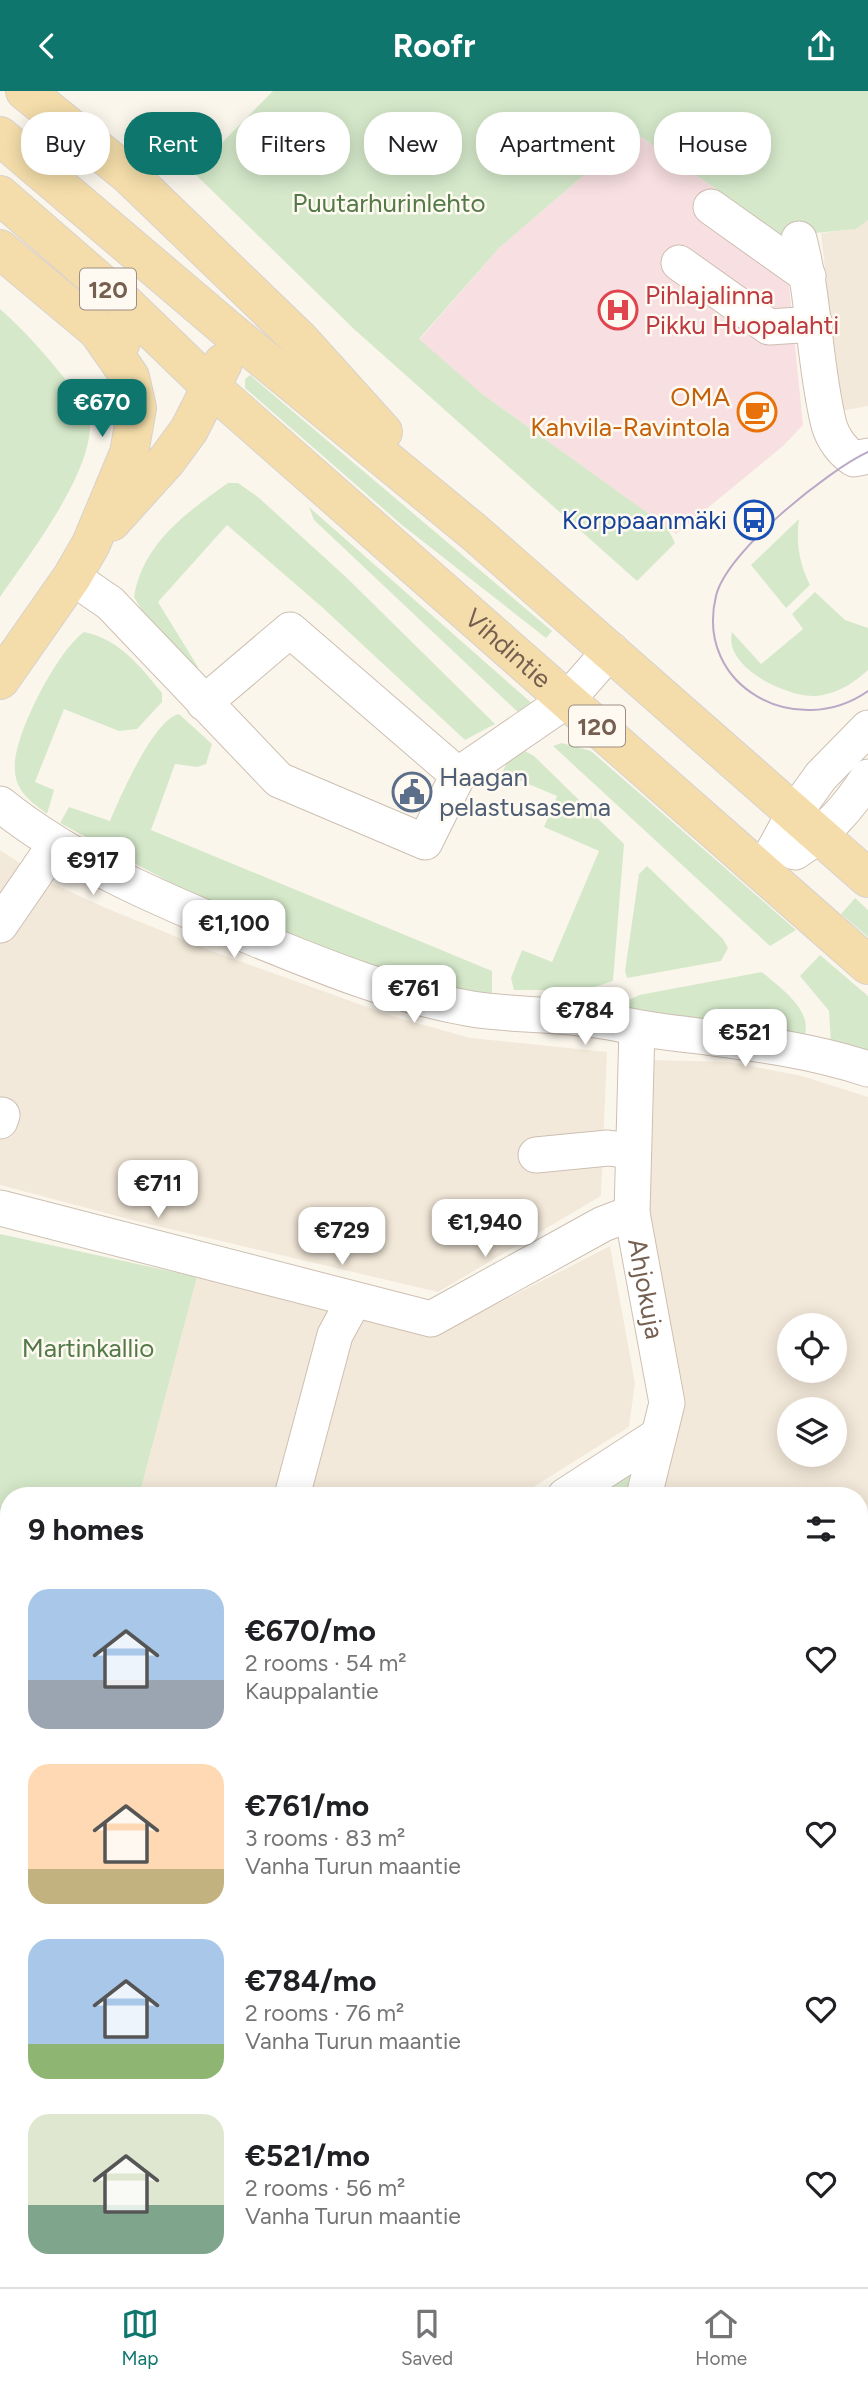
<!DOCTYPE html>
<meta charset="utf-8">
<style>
body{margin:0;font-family:Figtree,sans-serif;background:#f6f6f6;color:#202124;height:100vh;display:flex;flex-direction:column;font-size:26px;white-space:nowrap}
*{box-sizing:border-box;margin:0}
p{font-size:23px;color:#757577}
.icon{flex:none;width:38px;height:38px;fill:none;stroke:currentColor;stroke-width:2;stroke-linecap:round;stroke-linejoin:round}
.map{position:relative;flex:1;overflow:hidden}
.details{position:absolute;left:0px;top:1396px;width:868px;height:800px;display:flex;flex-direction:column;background:#fff;border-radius:28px 28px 0 0;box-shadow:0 4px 18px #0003}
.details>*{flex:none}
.top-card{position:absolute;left:21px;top:21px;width:826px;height:63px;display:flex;gap:14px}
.fabs{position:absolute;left:777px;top:1222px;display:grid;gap:14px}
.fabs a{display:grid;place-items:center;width:70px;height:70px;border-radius:50%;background:#fff;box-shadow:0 4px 18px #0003;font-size:35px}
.price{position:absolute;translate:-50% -60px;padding:0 16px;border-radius:14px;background:#fff;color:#222;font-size:23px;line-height:46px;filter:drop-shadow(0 2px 4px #0008)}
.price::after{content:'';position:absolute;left:50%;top:42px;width:21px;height:16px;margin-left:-10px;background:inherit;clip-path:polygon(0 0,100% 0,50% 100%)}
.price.on{background:#0f766e;color:#fff}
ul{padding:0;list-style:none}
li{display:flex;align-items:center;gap:21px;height:175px;padding:0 28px}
li span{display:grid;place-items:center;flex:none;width:196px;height:140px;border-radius:21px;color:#555}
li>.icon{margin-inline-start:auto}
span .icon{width:84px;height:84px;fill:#fffc;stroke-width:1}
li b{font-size:30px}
h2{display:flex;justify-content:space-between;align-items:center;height:84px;padding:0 28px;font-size:30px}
.chip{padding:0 24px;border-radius:28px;background:#fff;box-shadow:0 4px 18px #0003;font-size:24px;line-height:63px}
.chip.on{background:#0f766e;color:#fff}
header{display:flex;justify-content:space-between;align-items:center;height:91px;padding:0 28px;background:#0f766e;color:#fff;font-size:32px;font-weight:700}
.menu{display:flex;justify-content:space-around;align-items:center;height:98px;border-top:2px solid #e0e0e0;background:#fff;font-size:19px;color:#757577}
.menu a{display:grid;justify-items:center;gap:4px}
.menu .on{color:#0f766e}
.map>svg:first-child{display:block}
</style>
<header><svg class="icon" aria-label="back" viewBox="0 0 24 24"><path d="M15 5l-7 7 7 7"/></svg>Roofr<svg class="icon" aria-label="share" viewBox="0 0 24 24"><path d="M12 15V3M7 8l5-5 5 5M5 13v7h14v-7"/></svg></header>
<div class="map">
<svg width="868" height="2196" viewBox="0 0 868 2196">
<rect width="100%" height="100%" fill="#fbf6ec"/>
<path fill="#f3e9da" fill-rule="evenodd" d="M868,129V315L841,320L821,142L855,138Z
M0,759L49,791L106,817L209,859L395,926L471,947L607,961L601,1105L438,1201L136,1130L0,1094Z
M652,969L730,971L802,985L868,1006V1413L859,1423V1405H657L647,1131ZM789,1234H835V1279H789ZM789,1318H835V1363H789Z
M610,1155L635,1292L629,1336L519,1405H139L197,1186L436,1244Z
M0,1474H9V1694L0,1700Z
M868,1475V2003H859V1486Z
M9,1744V1825L0,1815V1750Z
M0,1890L9,1900V2128L0,2140Z
M859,2068H868V2196H35L42,2188H859Z"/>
<path fill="#f8dfe1" d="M634,41L784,145L803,334L783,355L676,443L481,302L419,249L500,156Z"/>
<path fill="#d5e9ca" d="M273,0H868V129L856,138L784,145L634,41L500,156L419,248L481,302L667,436L675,452L637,490L355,239L193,81Z
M0,218C25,240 45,263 66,289C72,297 82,306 86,315C109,363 27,466 0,506Z
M250,284L552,540L546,547L402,434L245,297V288Z
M228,392H238L258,406L347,487L495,633L465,649L323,517L227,434L158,511L198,576L197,581L144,523L134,506C143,452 186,422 228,392Z
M309,416L535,615L523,626L314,429Z
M799,428C796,452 799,472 810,494L786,517L751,474Z
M815,501L845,529L868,537V579C854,592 835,604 815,605C786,606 723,576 732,541L761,573L803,538L792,523Z
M84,541C119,548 140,575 162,602V611L137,638L119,640L64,618L35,691L54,699L47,723C32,711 17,702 15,681C11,648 57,560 84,541Z
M179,623L212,653L206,673L197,676L175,673L151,739L492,880V905L391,887L199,807L60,732L69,716L110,730C120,706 154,628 179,623Z
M562,652L591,660L796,839L770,855L553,655Z
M525,660L534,665L624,753L613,890L585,899H514L511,887L522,859L552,871L599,760L544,736L557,705L502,682L507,671Z
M647,775L723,848L728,857L721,870L627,887L625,880L639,783Z
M855,807L868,819V846L841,823Z
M820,864L868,905V968L831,953L829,920L800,885Z
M762,881C781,898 814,919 804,947L662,930L619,914L639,904Z
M0,1143L197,1186L139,1405H9V1474H0Z
M627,1383L634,1388L629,1405H593Z"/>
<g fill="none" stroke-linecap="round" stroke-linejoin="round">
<defs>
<g id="minor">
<path d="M711,116L808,185"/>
<path d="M799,148C815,210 814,274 829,334C833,348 843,361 854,368L868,365"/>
<path d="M679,172L769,236L815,233"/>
<path d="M72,486L110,512L279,689L425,751L458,684L290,539L204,612"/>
<path d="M458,684L567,609L611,559"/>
<path d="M0,713C76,774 167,811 256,848C327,877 396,905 472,918C510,924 549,923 588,928C614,931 640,938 666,941C735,950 801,956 868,978"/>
<path d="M795,761C826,741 848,718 868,686"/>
<path d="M762,781L795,721L821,685L868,637"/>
<path d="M0,834L55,754"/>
<path id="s1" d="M637,937L632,1122L667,1312L644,1405"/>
<path d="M0,1030L2,1024"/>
<path d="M536,1064L608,1057L632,1060"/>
<path d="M0,1117L431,1228L603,1133L632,1122"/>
<path d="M292,1405L335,1244L354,1209"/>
<path d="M565,1405L659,1344"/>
<path d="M859,1451L868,1441"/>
<path d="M0,1727L9,1722"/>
<path d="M0,1856L9,1866"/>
<path d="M859,2031H868"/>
<path d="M0,2193L9,2181"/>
</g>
<g id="major">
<path d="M25,0L130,85L300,249L383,341"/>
<path d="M0,45L227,238L474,441L868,787"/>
<path id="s2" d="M0,104L123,211L211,296L868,874"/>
<path d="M0,158L98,240L121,251"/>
<path d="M111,431L167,369L189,339L223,272"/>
<path d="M0,589L72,486L91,453L129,362L137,317L130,286L98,240"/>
</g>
</defs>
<use href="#minor" stroke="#cdbfb2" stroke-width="37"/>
<use href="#major" stroke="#d8d2ce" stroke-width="40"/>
<use href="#minor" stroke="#fff" stroke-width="35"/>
<use href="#major" stroke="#f4ddaa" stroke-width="38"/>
<path stroke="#baa9c6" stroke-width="2" d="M868,361C827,380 726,461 716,505C694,596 797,650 868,600"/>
</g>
<defs>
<symbol id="hospital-ring" viewBox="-11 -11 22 22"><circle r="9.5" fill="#fefaf2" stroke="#e0444e" stroke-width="1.5"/><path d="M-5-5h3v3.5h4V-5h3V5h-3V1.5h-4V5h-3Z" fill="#e0444e"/></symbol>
<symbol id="cafe-ring" viewBox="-11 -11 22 22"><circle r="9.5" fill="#fefaf2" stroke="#e8710a" stroke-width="1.5"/><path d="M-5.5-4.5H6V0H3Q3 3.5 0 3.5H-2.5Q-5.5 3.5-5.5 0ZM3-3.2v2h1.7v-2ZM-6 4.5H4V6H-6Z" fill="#e8710a"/></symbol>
<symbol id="bus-ring" viewBox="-11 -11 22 22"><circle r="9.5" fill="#fefaf2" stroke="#1a4fb4" stroke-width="1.5"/><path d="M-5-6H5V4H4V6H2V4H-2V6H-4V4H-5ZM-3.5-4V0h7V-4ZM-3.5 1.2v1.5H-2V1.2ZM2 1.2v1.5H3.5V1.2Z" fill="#1a4fb4"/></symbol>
<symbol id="civic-ring" viewBox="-11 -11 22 22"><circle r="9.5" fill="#fefaf2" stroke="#5c6f8a" stroke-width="1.5"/><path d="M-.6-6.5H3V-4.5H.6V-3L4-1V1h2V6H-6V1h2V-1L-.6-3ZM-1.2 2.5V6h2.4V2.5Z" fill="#5c6f8a"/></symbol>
</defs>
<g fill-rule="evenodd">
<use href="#hospital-ring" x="596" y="197" width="44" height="44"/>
<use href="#cafe-ring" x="735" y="299" width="44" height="44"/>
<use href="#bus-ring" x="732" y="407" width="44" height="44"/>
<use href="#civic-ring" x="390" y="679" width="44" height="44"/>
</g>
<g text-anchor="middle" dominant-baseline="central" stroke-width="5" stroke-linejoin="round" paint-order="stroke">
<g fill="#fefaf2" stroke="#9e8e81" stroke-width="2">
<rect x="80" y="177.5" width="56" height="41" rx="5"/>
<rect x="569" y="614.5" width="56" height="41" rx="5"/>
</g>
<g font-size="24" font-weight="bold" fill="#755f50">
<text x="108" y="198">120</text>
<text x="597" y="635">120</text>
</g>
<g font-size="26" fill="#547a48" stroke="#fefaf2">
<text x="389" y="112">Puutarhurinlehto</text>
<text x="88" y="1257">Martinkallio</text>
</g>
<g font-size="26" fill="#be3a42" stroke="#fefaf2" text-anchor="start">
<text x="645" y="204">Pihlajalinna<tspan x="645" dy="30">Pikku Huopalahti</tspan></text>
</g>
<g font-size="26" fill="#c56008" stroke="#fefaf2" text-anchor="end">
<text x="730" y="306">OMA<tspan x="730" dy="30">Kahvila-Ravintola</tspan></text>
</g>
<g font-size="26" fill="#164399" stroke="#fefaf2" text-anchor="end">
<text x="727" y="429">Korppaanmäki</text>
</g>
<g font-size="26" fill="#755f50" stroke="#fefaf2">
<text stroke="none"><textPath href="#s2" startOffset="681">Vihdintie</textPath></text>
<text stroke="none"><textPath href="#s1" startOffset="262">Ahjokuja</textPath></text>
</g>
<g font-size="26" fill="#4e5e75" stroke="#fefaf2" text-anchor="start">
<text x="439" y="686">Haagan<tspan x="439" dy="30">pelastusasema</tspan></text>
</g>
</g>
</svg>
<div class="fabs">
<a><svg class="icon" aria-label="locate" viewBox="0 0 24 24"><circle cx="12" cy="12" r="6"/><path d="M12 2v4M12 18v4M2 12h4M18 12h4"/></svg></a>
<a><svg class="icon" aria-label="layers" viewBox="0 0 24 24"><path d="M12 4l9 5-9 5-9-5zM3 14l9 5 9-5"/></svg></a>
</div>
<b class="price on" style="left:102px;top:348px">€670</b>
<b class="price" style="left:93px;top:806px">€917</b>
<b class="price" style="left:234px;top:869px">€1,100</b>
<b class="price" style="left:414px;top:934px">€761</b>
<b class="price" style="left:585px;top:956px">€784</b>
<b class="price" style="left:745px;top:978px">€521</b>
<b class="price" style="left:158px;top:1129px">€711</b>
<b class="price" style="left:485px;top:1168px">€1,940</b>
<b class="price" style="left:342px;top:1176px">€729</b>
<div class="top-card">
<a class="chip">Buy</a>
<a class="chip on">Rent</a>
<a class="chip">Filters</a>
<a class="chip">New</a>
<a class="chip">Apartment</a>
<a class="chip">House</a>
</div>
<section class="details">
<h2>9 homes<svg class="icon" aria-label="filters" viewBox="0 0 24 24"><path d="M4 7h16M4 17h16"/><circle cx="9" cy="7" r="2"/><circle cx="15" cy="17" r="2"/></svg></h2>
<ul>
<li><span style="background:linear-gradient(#a9c7e8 65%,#9aa5b1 0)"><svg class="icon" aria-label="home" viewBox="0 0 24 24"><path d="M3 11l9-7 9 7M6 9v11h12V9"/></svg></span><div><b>€670/mo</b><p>2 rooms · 54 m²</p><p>Kauppalantie</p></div><svg class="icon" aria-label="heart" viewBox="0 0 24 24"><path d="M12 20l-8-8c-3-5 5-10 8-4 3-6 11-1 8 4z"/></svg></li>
<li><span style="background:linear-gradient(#ffd9b3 75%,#c2b280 0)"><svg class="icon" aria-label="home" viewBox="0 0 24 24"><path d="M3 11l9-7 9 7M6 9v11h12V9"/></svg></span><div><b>€761/mo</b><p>3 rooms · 83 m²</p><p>Vanha Turun maantie</p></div><svg class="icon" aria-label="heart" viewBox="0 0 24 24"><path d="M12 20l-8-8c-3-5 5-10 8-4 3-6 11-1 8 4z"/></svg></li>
<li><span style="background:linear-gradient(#a9c7e8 75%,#8fb573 0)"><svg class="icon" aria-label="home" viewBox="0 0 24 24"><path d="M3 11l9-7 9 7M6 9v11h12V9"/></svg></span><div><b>€784/mo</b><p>2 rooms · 76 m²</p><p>Vanha Turun maantie</p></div><svg class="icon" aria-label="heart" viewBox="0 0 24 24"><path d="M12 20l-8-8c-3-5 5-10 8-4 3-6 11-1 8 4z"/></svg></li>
<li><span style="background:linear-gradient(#dfe7d0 65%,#7fa58c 0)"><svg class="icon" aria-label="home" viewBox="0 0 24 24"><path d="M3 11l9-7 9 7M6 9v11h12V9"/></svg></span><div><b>€521/mo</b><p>2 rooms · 56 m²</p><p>Vanha Turun maantie</p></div><svg class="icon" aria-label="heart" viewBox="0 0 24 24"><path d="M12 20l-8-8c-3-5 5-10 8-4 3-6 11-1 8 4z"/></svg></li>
</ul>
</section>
</div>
<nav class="menu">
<a class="on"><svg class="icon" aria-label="map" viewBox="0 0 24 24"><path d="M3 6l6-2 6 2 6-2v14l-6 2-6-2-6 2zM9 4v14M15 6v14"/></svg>Map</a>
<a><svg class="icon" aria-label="saved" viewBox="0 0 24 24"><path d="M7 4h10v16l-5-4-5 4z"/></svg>Saved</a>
<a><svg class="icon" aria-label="home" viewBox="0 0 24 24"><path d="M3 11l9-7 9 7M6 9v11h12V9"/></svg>Home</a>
</nav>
